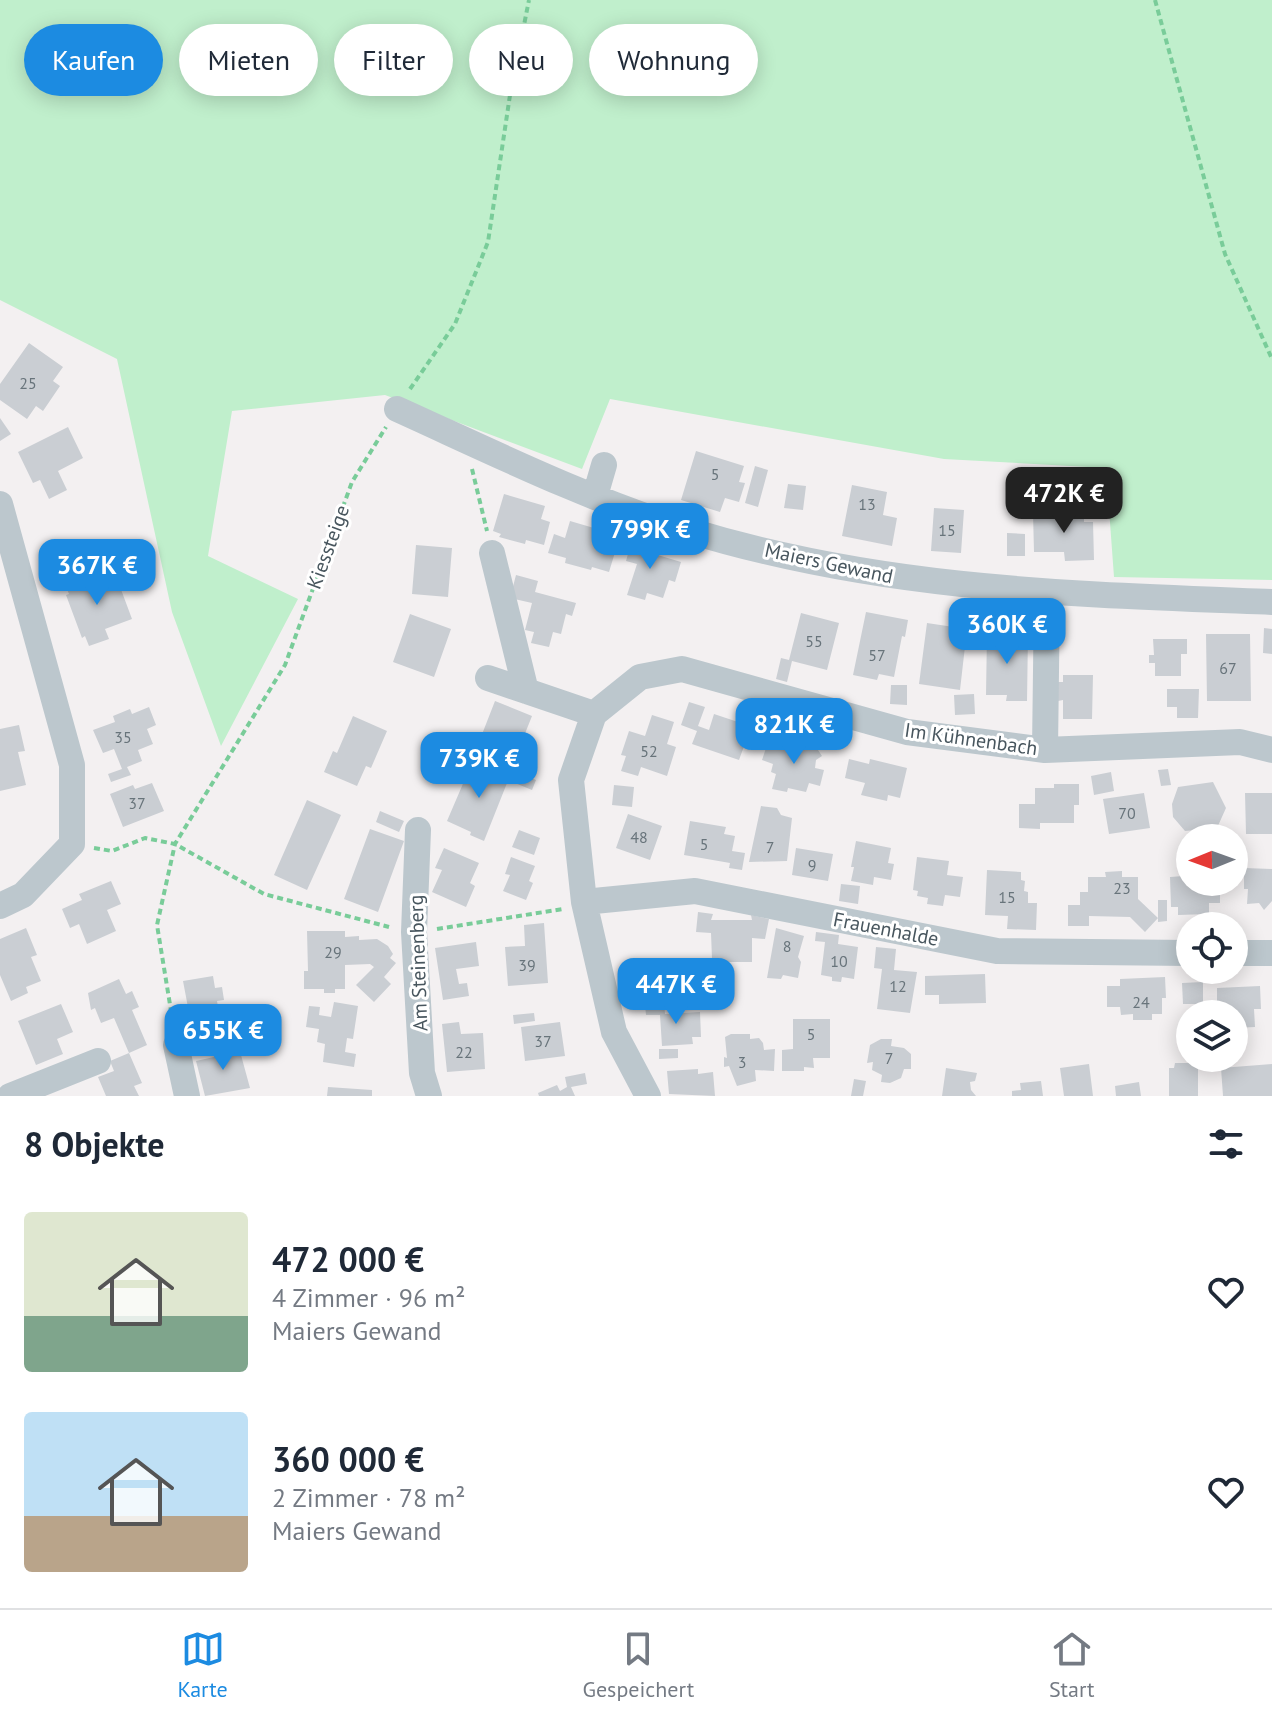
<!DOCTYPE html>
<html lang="de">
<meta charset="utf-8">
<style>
body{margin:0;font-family:"PT Sans",sans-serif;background:#f2f2f3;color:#1f2937;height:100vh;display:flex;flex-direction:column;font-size:30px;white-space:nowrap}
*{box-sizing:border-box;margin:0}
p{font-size:26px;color:#747a83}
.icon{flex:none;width:44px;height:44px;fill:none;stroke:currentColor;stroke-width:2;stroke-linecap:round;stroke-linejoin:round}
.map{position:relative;height:1096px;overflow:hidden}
.sheet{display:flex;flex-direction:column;background:#fff;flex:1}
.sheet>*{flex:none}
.top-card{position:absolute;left:24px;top:24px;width:800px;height:72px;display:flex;gap:16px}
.needle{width:52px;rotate:269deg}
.controls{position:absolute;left:1176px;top:824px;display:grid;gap:16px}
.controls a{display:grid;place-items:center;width:72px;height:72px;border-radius:50%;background:#fff;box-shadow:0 4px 20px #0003;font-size:40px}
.price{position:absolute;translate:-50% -68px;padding:0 18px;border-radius:16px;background:#1c8be1;color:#fff;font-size:26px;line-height:52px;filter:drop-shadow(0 2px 4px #0008)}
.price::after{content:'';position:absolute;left:50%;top:48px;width:24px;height:18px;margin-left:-12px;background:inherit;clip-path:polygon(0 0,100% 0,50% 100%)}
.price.selected{background:#222;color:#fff}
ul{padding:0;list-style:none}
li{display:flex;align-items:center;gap:24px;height:200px;padding:0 24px}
li span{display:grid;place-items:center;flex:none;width:224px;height:160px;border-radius:8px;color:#555}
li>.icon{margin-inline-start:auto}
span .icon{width:96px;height:96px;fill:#fffc;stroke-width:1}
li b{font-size:34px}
h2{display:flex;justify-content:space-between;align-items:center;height:96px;padding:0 24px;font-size:34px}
.tag{padding:0 28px;border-radius:36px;background:#fff;box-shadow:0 4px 20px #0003;font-size:28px;line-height:72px}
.tag.selected{background:#1c8be1;color:#fff}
.tabs{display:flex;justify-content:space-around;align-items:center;height:112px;border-top:2px solid #e0e1e3;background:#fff;font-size:22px;color:#747a83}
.tabs a{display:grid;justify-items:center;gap:4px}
.tabs .selected{color:#1c8be1}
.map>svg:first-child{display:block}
</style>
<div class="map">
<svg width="1272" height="1096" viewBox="0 0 1272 1096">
<rect width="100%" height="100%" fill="#f3f0f1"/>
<path fill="#c0efcc" d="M0,0H1272V580L1114,577L1106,468L944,459L610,399L582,469L385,395L232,411L208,556L298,599L221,746L172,612L117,359L0,300Z"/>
<path fill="#caced3" d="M29,343L63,367L53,381L60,386L43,411L36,406L27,419L0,400V384Z
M0,418L11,434L0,441Z
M68,427L83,458L58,471L67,490L49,499L40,480L33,483L18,452Z
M696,451L744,466L739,482L745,483L739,502L725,498L720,512L681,500Z
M755,466L768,470L758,507L745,503Z
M788,484L806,486L803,510L784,508Z
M852,485L887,492L883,515L897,518L892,546L842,536Z
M504,494L545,506L541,519L550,522L544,545L526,540L525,544L499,537L501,534L493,531Z
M934,508L964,510L961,553L931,551Z
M1033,513H1084V522H1093L1094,560L1065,561L1064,552H1034Z
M570,521L611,533L607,546L616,549L609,572L592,567L591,570L565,563L566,558L548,553L554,534L565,538Z
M1007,533L1025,534V556H1007Z
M632,540L653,546L651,553L681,562L675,582L669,580L663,598L647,593L645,600L627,595L637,564L626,561Z
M416,545L452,548L448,597L412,594Z
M516,575L538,581L535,592L576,603L572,616L566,614L561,634L553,632L549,647L531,643L534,632L525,630L532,603L510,598Z
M86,576L90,586L116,576L132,619L105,629L109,639L89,646L85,636L82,638L66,595L69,594L65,584Z
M866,612L908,620L905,637L902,636L894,677L879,674L877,680L853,675Z
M801,613L839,623L827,670L792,661L787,682L776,679L781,658L789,660Z
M410,614L451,629L434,677L393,662Z
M927,623L967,629L960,690L919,684Z
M1264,628L1272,629V654L1263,653Z
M987,633L1028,634L1027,701H1006L1007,695H986Z
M1206,634H1250L1251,701H1207Z
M1153,639H1187V654H1181V676H1155V663H1149V655H1154Z
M1063,675H1093L1092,719H1063V700L1058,701V682H1063Z
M891,685H907V705L890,704Z
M1167,689H1199L1198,718H1177V707H1167Z
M974,694L975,714L955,715L954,695Z
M495,701L532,716L516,756L486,745L483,753L465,746L468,738L479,742Z
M689,702L705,707L698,726L709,730L714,714L762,730L758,742L747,738L739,760L692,744L697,731L681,725Z
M149,707L156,725L147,729L153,744L138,750L142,761L127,767L131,775L111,782L108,774L122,769L114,749L103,753L93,730L115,722L113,716L130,709L132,714Z
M652,715L674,722L667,744L676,747L667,776L641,767L638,776L621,771L626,756L621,755L629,731L645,736Z
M353,716L387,731L371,768L366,766L357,786L324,772L333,751L337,753Z
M19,725L25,751L18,752L26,785L0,791V729Z
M769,739L801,751L807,740L819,742L818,750L822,756L816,760L815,768L824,770L820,786L809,783L806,792L788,788L787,792L772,789L776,774L771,772L773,764L762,760Z
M849,759L869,764L870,759L907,768L900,798L888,795L887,801L861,795L865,783L845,778Z
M471,765L491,773L494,765L511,773L484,841L470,835L471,832L447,821Z
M1168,769L1171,785L1161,786L1158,770Z
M1111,772L1114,791L1094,795L1091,776Z
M519,773L536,780L532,790L515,783Z
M1213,782L1226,808L1217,828L1185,831L1173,817L1172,804L1178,787Z
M152,783L164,811L123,827L110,794L133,785L135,789Z
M1054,784H1079V805H1074V823H1040V829L1019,828V804H1035V788H1054Z
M614,785L634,787L632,807L612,805Z
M1144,793L1150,828L1109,834L1103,799Z
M1245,793H1272V834H1246Z
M307,800L341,815L307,890L274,875Z
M761,806L777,808L781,815L792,818L787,861L749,862Z
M380,811L404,821L399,832L376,822Z
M628,814L662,826L650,860L616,848Z
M690,821L726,827L724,834L735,836L732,851L745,853L742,870L729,868L730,863L684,855Z
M370,829L404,841L378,912L344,899Z
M519,830L540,838L534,855L512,847Z
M856,841L891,848L888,863L894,864L891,880L874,877L873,885L851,881L854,867H851Z
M444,848L479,863L470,883L475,886L466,907L432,892L442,870L435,868Z
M796,848L833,854L828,881L792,875Z
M511,857L535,866L529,881L533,883L526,900L503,891L510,875L505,874Z
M917,857L949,861L947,875L963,877L960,897L945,895L943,906L927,904L928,898L917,896L918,891L913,890Z
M1244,868L1272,869V901L1264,910L1259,903L1247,904L1248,889H1244Z
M987,870L1021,872V880L1025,881L1024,891L1028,892V903H1037L1036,930L1007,929L1008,916L985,915Z
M1122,871V877H1138V899L1158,918L1145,932L1130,917L1089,916V926H1068V905H1080V892H1088V877H1106L1105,872Z
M1184,871H1190V882H1220V903H1209V914L1178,915V907H1171L1170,877L1184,876Z
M111,881L121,904L107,910L116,931L87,944L79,924L70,928L62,909L82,900L79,894Z
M841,884L860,886L858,904L839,901Z
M1158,900H1167V921L1158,922Z
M698,912L713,914L711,920H752L751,915L769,919L765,939L752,938V962H718L719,959H712L711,933L696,932Z
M544,923L548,983L508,986L505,947L525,946L524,925Z
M26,928L37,955L31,957L41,981L26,987L28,993L11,1001L0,975V939Z
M776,928L804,936L798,957L801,962L798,978L783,975L781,979L767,978Z
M307,931H345V937L359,936V940L377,939L388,946L393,954L390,958L396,963L384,977L391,984L374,1002L356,985L374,967L370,964L345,965V989H335V993H324V989H304V971H308Z
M816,932L839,935L838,944L858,947L854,979L842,977L841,982L832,981V977L821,975L825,942L815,941Z
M476,942L479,966L456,969L459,984L467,983L469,996L443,1000L435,948Z
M876,947L896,949L894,970L917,972L910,1013L877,1009L882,969L874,968Z
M985,974L986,1003L939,1004V995H925V976Z
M213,976L215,988L222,987L224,1000L217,1001L219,1012L190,1018L183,981Z
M1165,977L1166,998H1162V1014H1152V1020H1133V1014L1121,1015L1120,1007H1107V986H1120V979Z
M119,979L126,994L132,991L139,1007L132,1010L147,1045L129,1053L142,1083L134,1086L139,1096H106L98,1077L114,1071L110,1061L129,1053L114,1018L101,1023L95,1008L91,1010L88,993Z
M1203,982V1004H1183L1182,983Z
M1260,986L1261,1009H1254L1255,1027L1234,1028V1014H1217V988Z
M334,1002L358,1006L353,1039L347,1038L345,1052L356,1054L354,1067L323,1062L325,1044L317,1042L319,1029L306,1027L309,1006L320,1007L319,1015L331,1017Z
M664,1003L665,1014L700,1012L701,1037H692L693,1044L662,1046L660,1015H646L645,1005Z
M61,1004L73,1032L57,1039L63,1054L36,1065L18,1021Z
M534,1013L535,1021L514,1024L513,1015Z
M793,1019H830V1058H813L814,1068L804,1067V1071H782V1050L793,1049Z
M459,1022L461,1034L483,1033L485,1069L447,1072L442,1024Z
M560,1022L565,1056L525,1061L521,1027Z
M731,1034H750V1039L759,1038L763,1043L764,1050L775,1049L774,1071L755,1070L756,1081L737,1086L729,1066L724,1067V1057L727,1058L725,1037Z
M881,1039H892L891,1046L904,1048L911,1054V1069H904L901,1078L890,1083L881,1082L882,1075L872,1070L873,1062L867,1063L870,1045Z
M238,1044L250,1088L205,1096L196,1061L214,1057L213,1051Z
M659,1049H678V1058L659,1059Z
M1175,1063H1198V1096H1169V1068H1174Z
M1089,1064L1093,1096H1064L1060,1068Z
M1272,1064V1096H1223L1221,1068Z
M946,1068L977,1073L975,1081L970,1082L971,1090L976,1096H942Z
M698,1069V1074L713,1072L715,1096L669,1094L667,1071Z
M585,1073L587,1084L571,1087L575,1096H539L538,1093L557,1085L560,1091L567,1087L565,1077Z
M854,1079L866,1081L863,1096H851Z
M1041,1081L1043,1096H1012V1091L1021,1090L1020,1083Z
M1139,1082L1141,1096H1116L1115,1086Z
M328,1087L372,1090V1096H327Z"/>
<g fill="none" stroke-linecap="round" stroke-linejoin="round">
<path stroke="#79cc99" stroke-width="4" stroke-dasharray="6 4" stroke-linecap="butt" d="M1155,0L1225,254L1272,359
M410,389L455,324L488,242L510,95L529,0
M472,469L487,531
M94,848L112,851L145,838L175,844L264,894L389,927
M437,929L563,909
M173,1023L157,925L175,844L285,665L352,482L386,427"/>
<path stroke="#bcc7cd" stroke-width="26" d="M397,409C492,452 587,499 687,530C882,590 1070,594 1272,602
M595,496L604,465
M0,504L72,765V844L23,895L0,906
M492,553L526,691
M488,678L594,714
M1045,750L1047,592
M418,830L414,932L422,1073L429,1096
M584,902L695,891L997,951L1190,953
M1234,953H1272
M176,1045L187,1096
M10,1096L98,1061
M648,1096L614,1032L584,902L571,780L594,714L640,677L682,669L907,732L1045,750L1240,742L1272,750"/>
</g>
<g text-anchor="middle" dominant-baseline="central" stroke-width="6" stroke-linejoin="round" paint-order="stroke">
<g font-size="16" fill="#68747b">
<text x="28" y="383">25</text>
<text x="715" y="474">5</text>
<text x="867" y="504">13</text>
<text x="947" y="530">15</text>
<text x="814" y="641">55</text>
<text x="877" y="655">57</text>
<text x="1228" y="668">67</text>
<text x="123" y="737">35</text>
<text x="649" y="751">52</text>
<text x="137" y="803">37</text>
<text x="1127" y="813">70</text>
<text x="639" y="837">48</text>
<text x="704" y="844">5</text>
<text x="770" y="847">7</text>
<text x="812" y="865">9</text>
<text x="1122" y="888">23</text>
<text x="1007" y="897">15</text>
<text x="787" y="946">8</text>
<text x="333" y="952">29</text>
<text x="839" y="961">10</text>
<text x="527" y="965">39</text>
<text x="898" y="986">12</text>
<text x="1141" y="1002">24</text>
<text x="811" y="1034">5</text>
<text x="543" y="1041">37</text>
<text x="464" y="1052">22</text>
<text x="889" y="1058">7</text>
<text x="742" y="1062">3</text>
</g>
<g font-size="20" fill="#48565e" stroke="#fff">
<text transform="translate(328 547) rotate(-70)">Kiessteige</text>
<text transform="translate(829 563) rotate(12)">Maiers Gewand</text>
<text transform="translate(971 739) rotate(8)">Im Kühnenbach</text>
<text transform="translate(886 929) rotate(11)">Frauenhalde</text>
<text transform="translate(418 963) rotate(-92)">Am Steinenberg</text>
</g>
</g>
</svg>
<div class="controls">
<a><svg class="needle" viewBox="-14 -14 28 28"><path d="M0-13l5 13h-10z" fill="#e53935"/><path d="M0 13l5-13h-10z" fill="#747a83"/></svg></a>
<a><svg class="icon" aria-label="locate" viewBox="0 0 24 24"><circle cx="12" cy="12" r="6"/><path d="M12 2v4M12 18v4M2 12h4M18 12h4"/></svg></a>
<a><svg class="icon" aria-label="layers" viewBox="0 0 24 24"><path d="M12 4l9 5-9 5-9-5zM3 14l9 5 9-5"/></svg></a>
</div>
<b class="price selected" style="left:1064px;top:535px">472K €</b>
<b class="price" style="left:650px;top:571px">799K €</b>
<b class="price" style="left:97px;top:607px">367K €</b>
<b class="price" style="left:1007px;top:666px">360K €</b>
<b class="price" style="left:794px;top:766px">821K €</b>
<b class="price" style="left:479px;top:800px">739K €</b>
<b class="price" style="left:676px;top:1026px">447K €</b>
<b class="price" style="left:223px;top:1072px">655K €</b>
<div class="top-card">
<a class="tag selected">Kaufen</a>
<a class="tag">Mieten</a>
<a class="tag">Filter</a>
<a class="tag">Neu</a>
<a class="tag">Wohnung</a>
</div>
</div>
<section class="sheet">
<h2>8 Objekte<svg class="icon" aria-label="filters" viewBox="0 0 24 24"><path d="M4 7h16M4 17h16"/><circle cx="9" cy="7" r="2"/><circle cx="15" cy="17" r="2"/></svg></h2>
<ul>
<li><span style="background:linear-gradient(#dfe7d0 65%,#7fa58c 0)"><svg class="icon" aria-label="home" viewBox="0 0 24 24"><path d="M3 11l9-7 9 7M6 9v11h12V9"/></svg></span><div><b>472 000 €</b><p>4 Zimmer · 96 m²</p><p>Maiers Gewand</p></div><svg class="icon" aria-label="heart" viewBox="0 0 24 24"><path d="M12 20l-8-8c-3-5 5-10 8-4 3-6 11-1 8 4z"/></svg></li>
<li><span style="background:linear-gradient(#bfe0f5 65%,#b9a48a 0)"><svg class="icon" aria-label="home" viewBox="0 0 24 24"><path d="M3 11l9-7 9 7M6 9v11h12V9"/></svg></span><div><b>360 000 €</b><p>2 Zimmer · 78 m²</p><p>Maiers Gewand</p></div><svg class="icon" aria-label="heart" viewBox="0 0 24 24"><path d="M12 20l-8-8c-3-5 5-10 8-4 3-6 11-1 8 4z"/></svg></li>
</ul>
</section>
<nav class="tabs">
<a class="selected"><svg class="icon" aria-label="map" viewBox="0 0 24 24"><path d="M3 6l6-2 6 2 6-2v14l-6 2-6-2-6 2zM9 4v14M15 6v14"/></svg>Karte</a>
<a><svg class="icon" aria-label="saved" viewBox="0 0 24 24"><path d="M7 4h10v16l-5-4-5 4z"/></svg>Gespeichert</a>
<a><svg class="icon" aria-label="home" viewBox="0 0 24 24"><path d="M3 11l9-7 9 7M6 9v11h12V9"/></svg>Start</a>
</nav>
